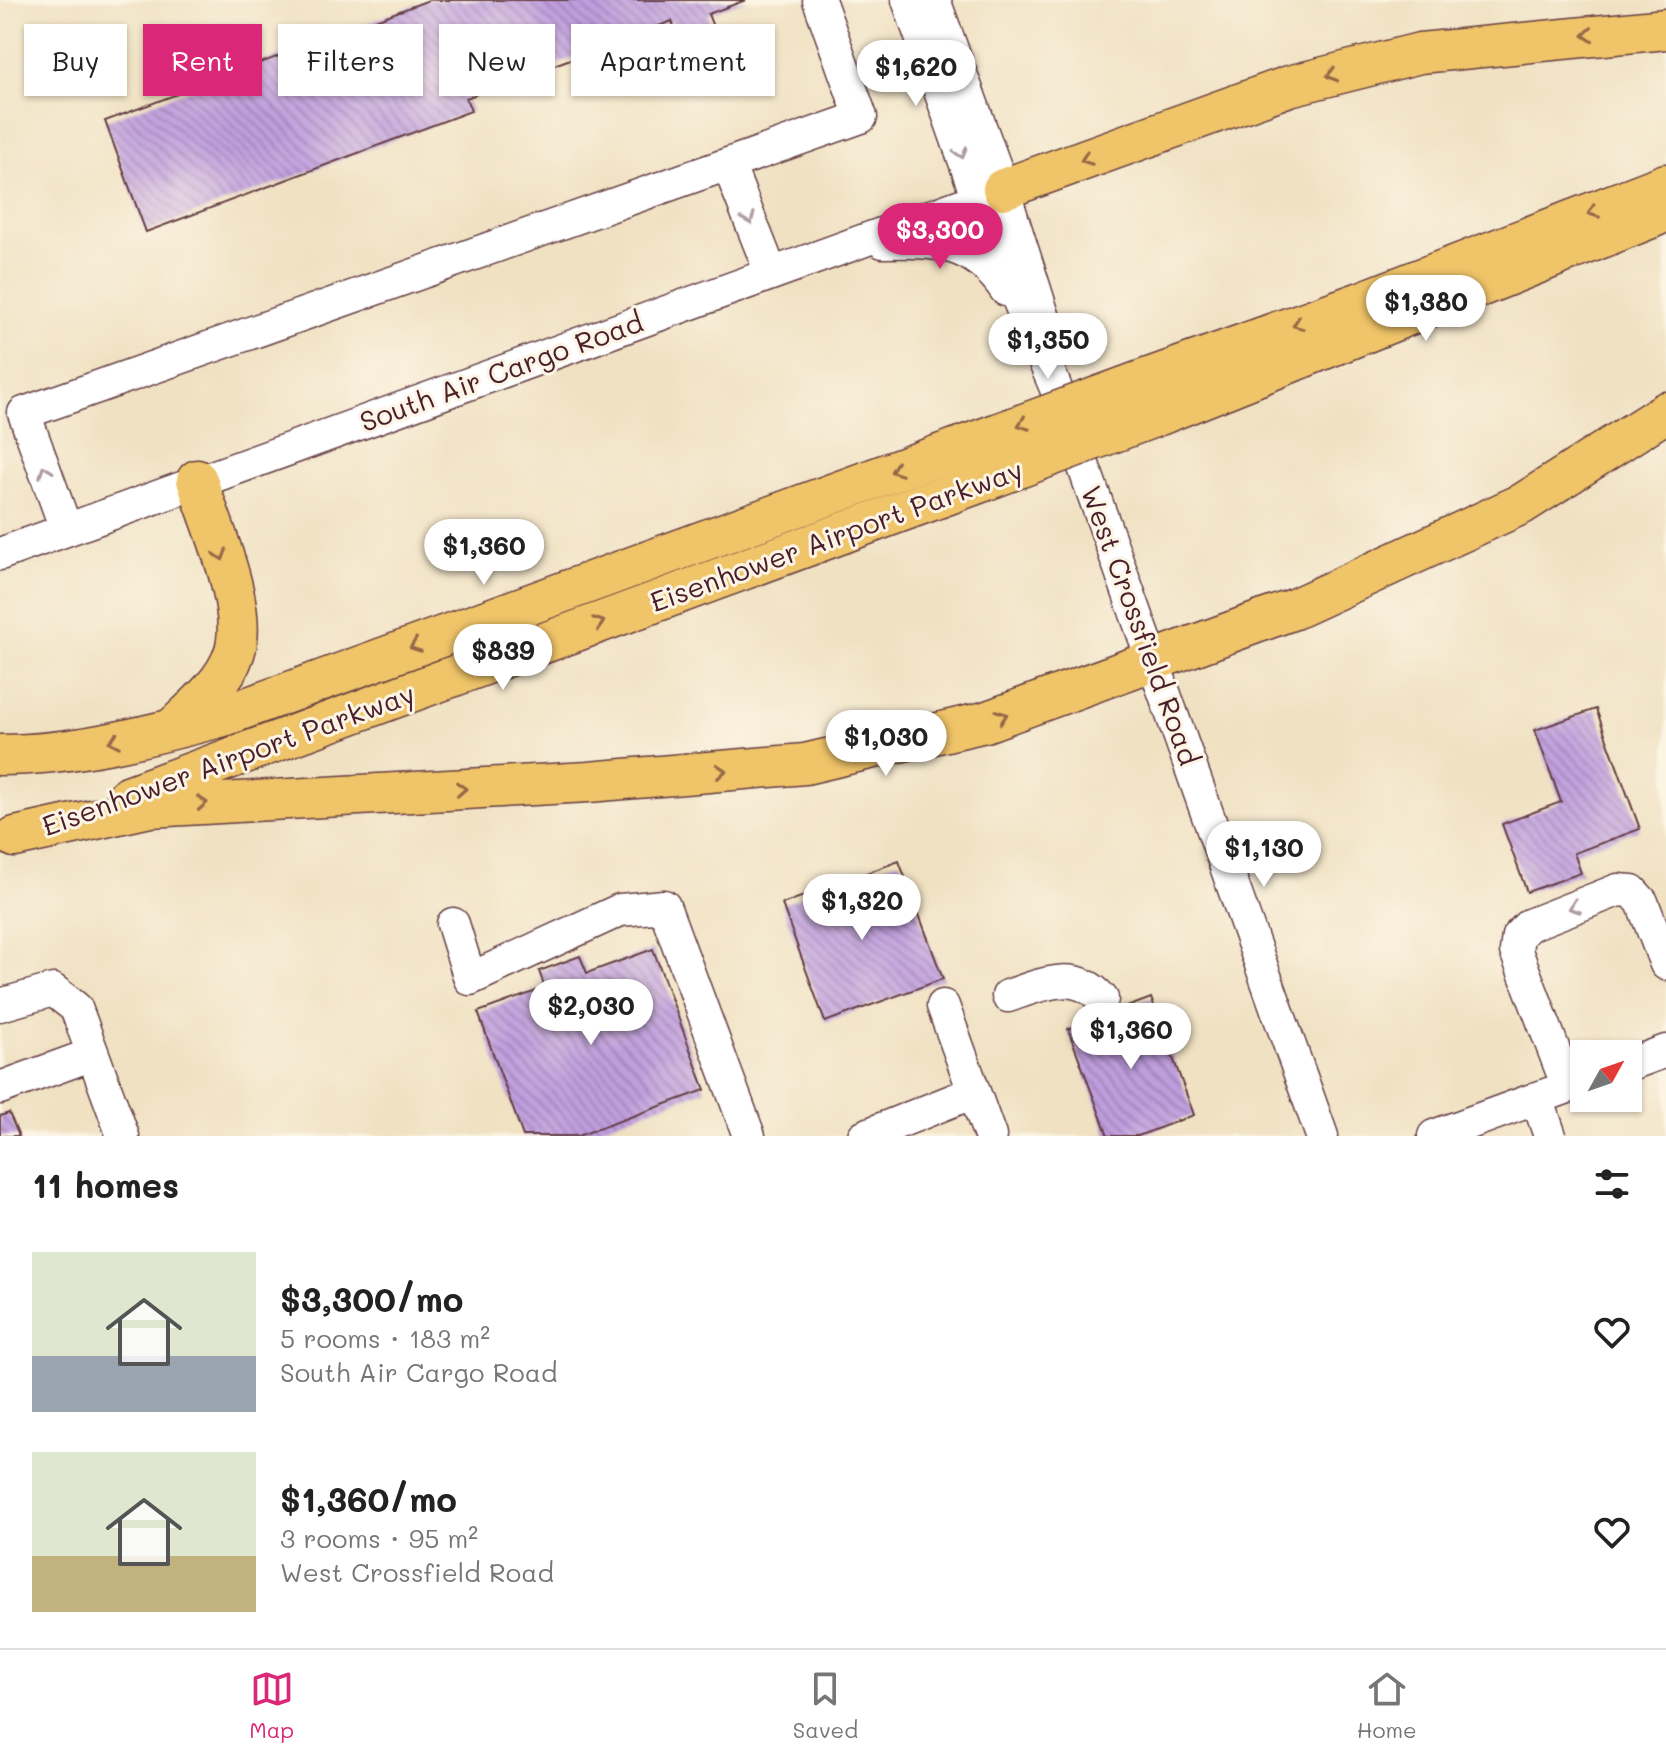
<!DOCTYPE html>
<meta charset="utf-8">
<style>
body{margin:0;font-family:Mali,sans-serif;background:#f2f2f2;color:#222;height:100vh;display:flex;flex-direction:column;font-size:30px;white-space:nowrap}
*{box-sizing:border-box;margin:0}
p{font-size:26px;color:#767676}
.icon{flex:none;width:44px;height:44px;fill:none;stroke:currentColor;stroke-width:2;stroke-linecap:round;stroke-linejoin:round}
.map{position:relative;height:1136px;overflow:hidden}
.panel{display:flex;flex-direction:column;background:#fff;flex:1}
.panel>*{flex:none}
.top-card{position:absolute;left:24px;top:24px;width:800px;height:72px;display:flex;gap:16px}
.needle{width:52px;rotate:50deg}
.fabs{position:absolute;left:1570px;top:1040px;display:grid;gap:16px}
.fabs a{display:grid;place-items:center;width:72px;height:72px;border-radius:0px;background:#fff;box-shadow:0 2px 6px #0004;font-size:40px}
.price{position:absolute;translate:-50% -68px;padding:0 18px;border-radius:28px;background:#fff;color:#222;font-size:26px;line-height:52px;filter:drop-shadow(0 2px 4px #0008)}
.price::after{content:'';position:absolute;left:50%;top:48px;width:24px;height:18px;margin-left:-12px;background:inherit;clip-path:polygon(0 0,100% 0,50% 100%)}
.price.active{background:#db2777;color:#fff}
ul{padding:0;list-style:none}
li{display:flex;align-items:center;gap:24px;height:200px;padding:0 32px}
li span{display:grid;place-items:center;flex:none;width:224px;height:160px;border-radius:0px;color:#555}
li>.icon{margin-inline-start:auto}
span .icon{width:96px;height:96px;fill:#fffc;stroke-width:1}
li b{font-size:34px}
h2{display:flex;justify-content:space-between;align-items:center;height:96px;padding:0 32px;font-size:34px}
.tag{padding:0 28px;border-radius:0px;background:#fff;box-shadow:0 2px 6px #0004;font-size:28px;line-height:72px}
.tag.active{background:#db2777;color:#fff}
.menu{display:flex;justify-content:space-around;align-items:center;height:112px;border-top:2px solid #e0e0e0;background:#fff;font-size:22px;color:#767676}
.menu a{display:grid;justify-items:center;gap:4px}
.menu .active{color:#db2777}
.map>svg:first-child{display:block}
</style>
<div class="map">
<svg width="1666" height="1136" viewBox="0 0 1666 1136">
<defs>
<pattern id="building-back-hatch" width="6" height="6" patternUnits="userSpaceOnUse" patternTransform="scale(2)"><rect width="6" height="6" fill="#c09ede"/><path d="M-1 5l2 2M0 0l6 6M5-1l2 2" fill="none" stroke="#9e80b4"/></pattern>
</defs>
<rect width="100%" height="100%" fill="#fcf5e5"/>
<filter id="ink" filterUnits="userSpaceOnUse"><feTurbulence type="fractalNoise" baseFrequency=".0125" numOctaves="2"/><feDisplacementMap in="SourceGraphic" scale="16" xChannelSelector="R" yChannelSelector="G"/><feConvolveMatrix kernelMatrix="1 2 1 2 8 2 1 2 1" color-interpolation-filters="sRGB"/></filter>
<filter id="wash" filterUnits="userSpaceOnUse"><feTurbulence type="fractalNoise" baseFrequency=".006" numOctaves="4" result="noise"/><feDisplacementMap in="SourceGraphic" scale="32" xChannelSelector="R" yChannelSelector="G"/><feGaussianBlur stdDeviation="1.8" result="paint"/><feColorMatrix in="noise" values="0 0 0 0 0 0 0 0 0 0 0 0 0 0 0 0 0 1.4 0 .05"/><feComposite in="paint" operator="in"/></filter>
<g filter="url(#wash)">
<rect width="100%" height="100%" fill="#f0e1c2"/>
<g id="blocks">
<path fill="url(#building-back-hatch)" d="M429,0H746L708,14L713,27L679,40L672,21L466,98L471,111L146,232L105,121Z
M1596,709L1640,829L1574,853L1581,873L1527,892L1502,824L1561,802L1535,730Z
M899,861L943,979L825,1022L782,904Z
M653,949L705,1090L578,1136H523L478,1012L545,988L539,971L580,956L587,973Z
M1151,998L1194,1115L1138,1136H1108L1068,1029Z
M9,1113L19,1136H0V1116Z"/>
</g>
</g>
<g filter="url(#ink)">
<use href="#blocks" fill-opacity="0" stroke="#633c42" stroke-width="2"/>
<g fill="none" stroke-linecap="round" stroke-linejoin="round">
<defs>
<path id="minor" d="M908,0L990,233L1055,386L1322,1136
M934,0L1003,189L1050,337
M728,164L771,273
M883,242C937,241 973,241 1006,290
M66,529L24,413L861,117L819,0
M0,554L997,192
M453,924L470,979L620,910L664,906L749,1136
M1008,996C1040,985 1076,968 1102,999
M0,1005L53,990L76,1008L123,1136
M943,1006L990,1136
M1628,1065L1666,1051
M1568,1087L1516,951L1518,936L1529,925L1618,890L1632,891L1642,902L1666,964
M0,1088L93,1054
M1537,1098L1550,1136
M864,1136L974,1092
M1434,1136L1584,1081"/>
<path id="major" d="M1003,189L1289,86L1420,53L1666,29
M1149,378L1361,302L1666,184
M1162,414L1656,216
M172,729C194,708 224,684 234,654C250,608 211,525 197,480
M0,755C76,755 151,735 224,716L969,444
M128,796L984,481
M15,837L150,807L588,782L805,764L985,722L1294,609L1522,504L1666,412"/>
</defs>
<use href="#minor" stroke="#633c42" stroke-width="35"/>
<use href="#major" stroke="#633c42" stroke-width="43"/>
<use href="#minor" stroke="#fff" stroke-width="32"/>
<use href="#major" stroke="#f0c469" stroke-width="40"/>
<defs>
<path id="major-bridge" d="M969,444L1149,378
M984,481L1162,414"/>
</defs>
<use href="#major-bridge" stroke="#633c42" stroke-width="43" stroke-linecap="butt"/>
<use href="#major-bridge" stroke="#f0c469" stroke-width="40"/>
</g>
<defs><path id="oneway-chevron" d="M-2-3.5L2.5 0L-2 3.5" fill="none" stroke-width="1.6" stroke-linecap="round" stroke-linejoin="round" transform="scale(2)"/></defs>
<g stroke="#956947">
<use href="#oneway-chevron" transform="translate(1588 35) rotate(175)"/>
<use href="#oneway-chevron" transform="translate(1332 75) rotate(166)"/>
<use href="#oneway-chevron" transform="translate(1086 159) rotate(160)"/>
<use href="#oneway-chevron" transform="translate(1593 212) rotate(159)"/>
<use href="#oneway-chevron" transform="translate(1298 324) rotate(160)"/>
<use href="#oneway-chevron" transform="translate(1023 424) rotate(160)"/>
<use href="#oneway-chevron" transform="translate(896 470) rotate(160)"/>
<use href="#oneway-chevron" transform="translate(221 555) rotate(72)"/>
<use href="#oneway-chevron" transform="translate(599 623) rotate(-20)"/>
<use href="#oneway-chevron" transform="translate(415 646) rotate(160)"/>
<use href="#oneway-chevron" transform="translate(1002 716) rotate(-20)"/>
<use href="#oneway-chevron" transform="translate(114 741) rotate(170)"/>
<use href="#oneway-chevron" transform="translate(721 771) rotate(-5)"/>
<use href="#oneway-chevron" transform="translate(461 789) rotate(-3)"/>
<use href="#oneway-chevron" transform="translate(202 803) rotate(-4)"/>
</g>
<g stroke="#ae9aa0">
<use href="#oneway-chevron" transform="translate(961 153) rotate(71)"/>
<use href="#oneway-chevron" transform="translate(749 219) rotate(68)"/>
<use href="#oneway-chevron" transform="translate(45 471) rotate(-110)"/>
<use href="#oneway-chevron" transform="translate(1574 907) rotate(159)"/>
</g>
</g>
<g text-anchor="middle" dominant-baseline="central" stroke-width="6" stroke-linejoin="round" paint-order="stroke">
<g font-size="28" fill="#4a1f2b" stroke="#fcf5e5">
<text transform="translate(501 371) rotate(-20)">South Air Cargo Road</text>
<text transform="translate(836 535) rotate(-20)">Eisenhower Airport Parkway</text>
<text transform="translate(1141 625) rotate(70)">West Crossfield Road</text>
<text transform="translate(228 759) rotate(-20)">Eisenhower Airport Parkway</text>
</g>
</g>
</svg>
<div class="fabs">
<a><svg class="needle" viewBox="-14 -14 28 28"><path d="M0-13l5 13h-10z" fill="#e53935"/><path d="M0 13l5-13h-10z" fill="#767676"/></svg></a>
</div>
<b class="price" style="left:916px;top:108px">$1,620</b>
<b class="price active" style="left:940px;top:271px">$3,300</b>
<b class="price" style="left:1426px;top:343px">$1,380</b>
<b class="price" style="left:1048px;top:381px">$1,350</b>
<b class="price" style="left:484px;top:587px">$1,360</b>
<b class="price" style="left:503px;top:692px">$839</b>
<b class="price" style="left:886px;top:778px">$1,030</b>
<b class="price" style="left:1264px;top:889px">$1,130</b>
<b class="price" style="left:862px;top:942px">$1,320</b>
<b class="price" style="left:591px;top:1047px">$2,030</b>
<b class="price" style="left:1131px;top:1071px">$1,360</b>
<div class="top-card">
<a class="tag">Buy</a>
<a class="tag active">Rent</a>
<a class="tag">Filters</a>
<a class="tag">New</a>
<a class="tag">Apartment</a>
</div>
</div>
<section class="panel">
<h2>11 homes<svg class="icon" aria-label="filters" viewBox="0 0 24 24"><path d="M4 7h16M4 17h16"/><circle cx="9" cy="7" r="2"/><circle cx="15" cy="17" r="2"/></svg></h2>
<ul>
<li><span style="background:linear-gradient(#dfe7d0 65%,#9aa5b1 0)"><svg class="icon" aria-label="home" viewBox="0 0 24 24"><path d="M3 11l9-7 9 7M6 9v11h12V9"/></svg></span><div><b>$3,300/mo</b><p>5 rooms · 183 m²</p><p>South Air Cargo Road</p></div><svg class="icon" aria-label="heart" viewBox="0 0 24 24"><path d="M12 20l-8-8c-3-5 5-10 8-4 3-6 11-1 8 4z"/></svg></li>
<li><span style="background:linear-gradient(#dfe7d0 65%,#c2b280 0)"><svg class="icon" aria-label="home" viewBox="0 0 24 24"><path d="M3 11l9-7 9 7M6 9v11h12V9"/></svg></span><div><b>$1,360/mo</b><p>3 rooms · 95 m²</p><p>West Crossfield Road</p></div><svg class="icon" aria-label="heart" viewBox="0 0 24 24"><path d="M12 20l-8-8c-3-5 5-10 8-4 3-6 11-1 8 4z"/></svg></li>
</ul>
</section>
<nav class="menu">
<a class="active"><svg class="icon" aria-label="map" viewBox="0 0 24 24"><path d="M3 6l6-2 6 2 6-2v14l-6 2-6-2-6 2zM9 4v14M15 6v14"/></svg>Map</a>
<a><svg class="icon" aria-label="saved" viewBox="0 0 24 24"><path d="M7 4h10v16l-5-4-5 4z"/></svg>Saved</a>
<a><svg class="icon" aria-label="home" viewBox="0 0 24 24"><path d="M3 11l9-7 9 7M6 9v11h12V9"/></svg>Home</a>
</nav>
